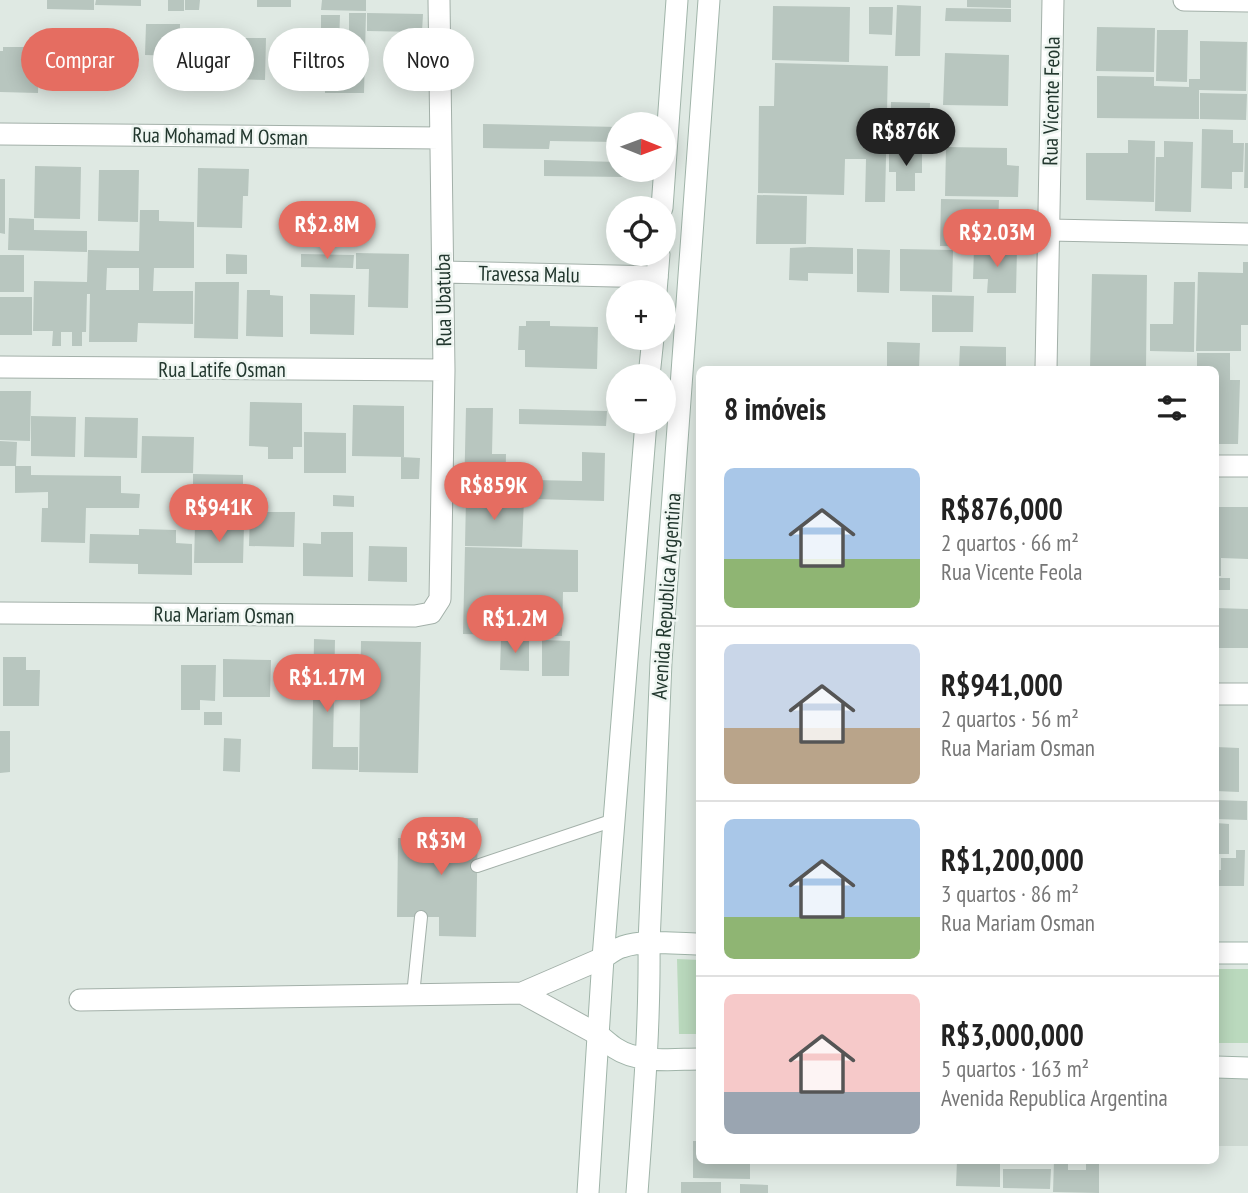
<!DOCTYPE html>
<html lang="pt">
<meta charset="utf-8">
<style>
body{margin:0;font-family:"PT Sans Narrow",sans-serif;background:#f2f2f2;color:#222;height:100vh;display:flex;flex-direction:column;font-size:26px;white-space:nowrap}
*{box-sizing:border-box;margin:0}
p{font-size:23px;color:#767676}
.icon{flex:none;width:38px;height:38px;fill:none;stroke:currentColor;stroke-width:2;stroke-linecap:round;stroke-linejoin:round}
.map{position:relative;flex:1;overflow:hidden}
.drawer{position:absolute;left:696px;top:366px;width:523px;height:798px;display:flex;flex-direction:column;background:#fff;border-radius:10px;box-shadow:0 4px 18px #0003}
.drawer>*{flex:none}
.guide{position:absolute;left:21px;top:28px;width:570px;height:63px;display:flex;gap:14px}
.needle{width:46px;rotate:91deg}
.fabs{position:absolute;left:606px;top:112px;display:grid;gap:14px}
.fabs a{display:grid;place-items:center;width:70px;height:70px;border-radius:50%;background:#fff;box-shadow:0 4px 18px #0003;font-size:35px}
.price{position:absolute;translate:-50% -60px;padding:0 16px;border-radius:24px;background:#e56d61;color:#fff;font-size:23px;line-height:46px;filter:drop-shadow(0 2px 4px #0008)}
.price::after{content:'';position:absolute;left:50%;top:42px;width:21px;height:16px;margin-left:-10px;background:inherit;clip-path:polygon(0 0,100% 0,50% 100%)}
.price.selected{background:#222;color:#fff}
ul{padding:0;list-style:none}
li{display:flex;align-items:center;gap:21px;height:175px;padding:0 28px}
li+li{border-top:2px solid #e0e0e0}
li span{display:grid;place-items:center;flex:none;width:196px;height:140px;border-radius:10px;color:#555}
li>.icon{margin-inline-start:auto}
span .icon{width:84px;height:84px;fill:#fffc;stroke-width:1}
li b{font-size:30px}
h2{display:flex;justify-content:space-between;align-items:center;height:84px;padding:0 28px;font-size:30px}
.chip{padding:0 24px;border-radius:32px;background:#fff;box-shadow:0 4px 18px #0003;font-size:24px;line-height:63px}
.chip.selected{background:#e56d61;color:#fff}
.map>svg:first-child{display:block}
</style>
<div class="map">
<svg width="1248" height="1193" viewBox="0 0 1248 1193">
<rect width="100%" height="100%" fill="#dfe9e3"/>
<path fill="#ced9d2" d="M1216,1076L1248,1077V1146H1216Z"/>
<path fill="#bad9bd" d="M677,959L700,960V1034H679Z
M1216,969H1248V1043H1216Z"/>
<path fill="#b8c6bf" fill-rule="evenodd" d="M47,0H94V10L47,9Z
M96,0H141V6L95,5Z
M168,0H184V11H168Z
M185,0H200L199,10H185Z
M257,0H291V7H257Z
M322,0H366V11L321,10Z
M967,0H1011V8L967,7Z
M897,5L921,6L920,56H895Z
M773,6L850,7L849,62L772,60Z
M869,7H893L892,35L869,34Z
M946,8L1011,9V22L945,21Z
M349,13H366L364,93H325V46H320V77L276,76L277,41L321,42V15H340L339,44H349Z
M367,13L423,14L422,32L367,31Z
M146,24H180L179,56L145,55Z
M1097,27L1155,28L1154,72L1096,71Z
M195,29H214V33H226V55H213V80H194L195,54H184L185,32H195Z
M1157,30H1188L1187,82L1156,81Z
M232,38H266L265,80L232,79Z
M1200,41L1247,42L1246,91L1199,90V119L1097,118V76L1154,77V86L1189,87V79H1200Z
M3,47H24V51H39L38,93L0,92V51H3Z
M945,53L1009,55L1008,106L943,105Z
M775,63L888,66L885,202H865L866,159H845L844,195L758,193L759,106H774Z
M1200,93L1247,94L1246,120L1200,119Z
M891,102L930,103L929,144L890,143Z
M483,124L618,127V142L550,141L549,149L483,148Z
M1202,129L1233,130V143H1244L1243,172H1232V189L1201,188Z
M1128,140L1155,141L1154,202L1086,200V153H1128Z
M1164,141L1193,142L1191,212L1155,211L1156,157H1164Z
M1245,143H1248V188H1244Z
M946,147L1007,148V165L1019,166L1018,197L945,196Z
M889,151H922V173H915V191H896V172H889Z
M544,160L618,162V170H625V177L544,176Z
M35,166L81,167L80,219L34,218Z
M198,168L249,169L248,196H243L242,228L197,227Z
M99,170H139L138,222L98,221Z
M0,179H5V234L0,233Z
M757,195L807,196L806,244H756Z
M941,199L999,200L997,247L940,246Z
M140,210H159V221L194,222V268H154L153,291H193V324L138,323L137,342H89L90,294H87L86,332H82V346H72V332H61V346H52L53,331H33L34,281L87,282L88,250L139,251ZM107,268H139V290H106Z
M9,218L34,219V230L87,231V252L8,250Z
M810,247L853,248V274L808,273V281L789,280L790,248Z
M974,248L1017,249L1016,293H987L988,279H973Z
M857,249L890,250L889,293L857,292Z
M900,249L953,250L952,292L900,291Z
M356,253L409,254L408,308L368,307L369,269H356Z
M226,254L247,255V274H226Z
M301,254L354,255L353,268L301,267Z
M0,255H24V292H0Z
M1243,262H1248V325H1241V351H1196L1198,272L1243,273Z
M1092,274L1147,275L1146,369H1090Z
M195,282H239L238,339L194,338Z
M1174,282H1195L1194,352L1150,351V324H1173Z
M247,290H270V295L283,296V337L246,336Z
M310,294L355,295L354,335L310,334Z
M932,295L974,296L973,332H932Z
M0,297H32V335H0Z
M526,321H550V326L598,327L597,369L525,367V350H518L519,326H526Z
M887,342L920,343L919,369H887Z
M960,346L1006,347V369H959Z
M1197,353H1230V380H1240L1238,444H1216V369H1197Z
M0,391H31L30,441L0,440Z
M250,402L302,403V447H293V459H268V447L249,446Z
M353,405L404,406V457L352,456Z
M466,408H493L492,454H506L505,497L464,496Z
M519,409L607,411L606,426L519,424Z
M31,416L76,417L75,457L31,456Z
M85,417L138,418L137,458L84,457Z
M304,432L346,433V473H304Z
M142,436L194,437L193,473H141Z
M0,441L17,442L16,466H31V475L121,476V493L140,494L139,508H86L85,543L41,542L42,508H48V492L15,493V466H0Z
M582,452L605,453L604,501L534,499V480L582,481Z
M401,457L420,458L419,479H401Z
M193,474L243,475V496L193,495Z
M333,495L354,496V507L333,506Z
M466,498L524,499L522,547L465,546Z
M1216,507H1248V559L1221,558V576H1216Z
M250,512H295L294,547L249,546Z
M195,525H244L243,563H194Z
M139,529L176,530V543L192,544V575L138,574V564L89,563L90,534L139,535Z
M321,532H353V577L303,576V543L321,544Z
M369,546L407,547V582L368,581Z
M465,547L578,550V592H563L562,636L463,634Z
M1216,578H1230V590H1216Z
M1216,608L1248,609V648H1216Z
M314,639L335,640L333,747H358V770L312,769Z
M501,640H529V671L500,670Z
M542,640L570,641L569,676H542Z
M361,641L421,642L418,773L359,772Z
M3,657H26V670H40L39,706H3Z
M223,659L271,660L270,697H223Z
M181,665H216L215,701L200,700V710H181Z
M204,712H222V725H204Z
M0,731H10V772L0,773Z
M224,738L241,739L240,772L223,771Z
M1216,747L1239,748V792L1216,791Z
M1216,800L1247,801V820L1216,819Z
M440,818H478L476,937L439,936V917H397L398,838H440Z
M1216,823L1229,824V854H1216Z
M1236,850H1245L1244,886H1216V870H1221V858H1236Z
M693,1141H700V1160H750V1179L693,1178Z
M957,1160L1000,1161V1187L956,1186Z
M1054,1160H1068V1170H1086V1160H1099V1193L1053,1192Z
M1003,1169H1051L1050,1189L1003,1188Z
M681,1182H721V1193H681Z
M740,1184L768,1185V1193H740Z"/>
<g fill="none" stroke-linecap="round" stroke-linejoin="round">
<defs>
<path id="lane" d="M477,866L614,820
M413,995L421,917"/>
<path id="street" d="M1184,0L1248,1
M0,134L440,138
M1049,230L1248,234
M443,272L657,277
M0,367L444,370
M1046,369L1053,0
M1216,466H1248
M0,613L415,616L431,613L440,599L444,370L439,0
M1216,694H1248
M522,993L597,1034
M80,1000L522,993L603,958"/>
<path id="secondary" d="M662,208L677,0
M656,292L659,254
M649,376L653,338
M1216,953H1248
M603,958C609,954 615,949 622,947C646,939 675,944 700,944
M597,1034C603,1038 609,1044 615,1048C639,1064 673,1059 700,1059
M1216,1067L1248,1068
M588,1193L603,958L646,422
M637,1193C643,1110 650,1027 649,943L661,662L709,0"/>
</defs>
<use href="#lane" stroke="#a3b0a9" stroke-width="14"/>
<use href="#street" stroke="#a3b0a9" stroke-width="23"/>
<use href="#secondary" stroke="#a0b4a9" stroke-width="23"/>
<use href="#lane" stroke="#fff" stroke-width="12"/>
<use href="#street" stroke="#fff" stroke-width="21"/>
<use href="#secondary" stroke="#fff" stroke-width="21"/>
</g>
<g text-anchor="middle" dominant-baseline="central" stroke-width="5" stroke-linejoin="round" paint-order="stroke">
<g font-size="21" fill="#22372e" stroke="#eff6f2">
<text transform="translate(1051 101) rotate(-89)">Rua Vicente Feola</text>
<text transform="translate(220 136) rotate(1)">Rua Mohamad M Osman</text>
<text transform="translate(529 274) rotate(1)">Travessa Malu</text>
<text transform="translate(443 300) rotate(-91)">Rua Ubatuba</text>
<text x="222" y="369">Rua Latife Osman</text>
<text transform="translate(666 596) rotate(-86)">Avenida Republica Argentina</text>
<text transform="translate(224 615) rotate(1)">Rua Mariam Osman</text>
</g>
</g>
</svg>
<div class="fabs">
<a><svg class="needle" viewBox="-14 -14 28 28"><path d="M0-13l5 13h-10z" fill="#e53935"/><path d="M0 13l5-13h-10z" fill="#767676"/></svg></a>
<a><svg class="icon" aria-label="locate" viewBox="0 0 24 24"><circle cx="12" cy="12" r="6"/><path d="M12 2v4M12 18v4M2 12h4M18 12h4"/></svg></a>
<a>+</a>
<a>−</a>
</div>
<b class="price selected" style="left:906px;top:168px">R$876K</b>
<b class="price" style="left:327px;top:261px">R$2.8M</b>
<b class="price" style="left:997px;top:269px">R$2.03M</b>
<b class="price" style="left:494px;top:522px">R$859K</b>
<b class="price" style="left:219px;top:544px">R$941K</b>
<b class="price" style="left:515px;top:655px">R$1.2M</b>
<b class="price" style="left:327px;top:714px">R$1.17M</b>
<b class="price" style="left:441px;top:877px">R$3M</b>
<div class="guide">
<a class="chip selected">Comprar</a>
<a class="chip">Alugar</a>
<a class="chip">Filtros</a>
<a class="chip">Novo</a>
</div>
<section class="drawer">
<h2>8 imóveis<svg class="icon" aria-label="filters" viewBox="0 0 24 24"><path d="M4 7h16M4 17h16"/><circle cx="9" cy="7" r="2"/><circle cx="15" cy="17" r="2"/></svg></h2>
<ul>
<li><span style="background:linear-gradient(#a9c7e8 65%,#8fb573 0)"><svg class="icon" aria-label="home" viewBox="0 0 24 24"><path d="M3 11l9-7 9 7M6 9v11h12V9"/></svg></span><div><b>R$876,000</b><p>2 quartos · 66 m²</p><p>Rua Vicente Feola</p></div></li>
<li><span style="background:linear-gradient(#c9d6e8 60%,#b9a48a 0)"><svg class="icon" aria-label="home" viewBox="0 0 24 24"><path d="M3 11l9-7 9 7M6 9v11h12V9"/></svg></span><div><b>R$941,000</b><p>2 quartos · 56 m²</p><p>Rua Mariam Osman</p></div></li>
<li><span style="background:linear-gradient(#a9c7e8 70%,#8fb573 0)"><svg class="icon" aria-label="home" viewBox="0 0 24 24"><path d="M3 11l9-7 9 7M6 9v11h12V9"/></svg></span><div><b>R$1,200,000</b><p>3 quartos · 86 m²</p><p>Rua Mariam Osman</p></div></li>
<li><span style="background:linear-gradient(#f6c9c9 70%,#9aa5b1 0)"><svg class="icon" aria-label="home" viewBox="0 0 24 24"><path d="M3 11l9-7 9 7M6 9v11h12V9"/></svg></span><div><b>R$3,000,000</b><p>5 quartos · 163 m²</p><p>Avenida Republica Argentina</p></div></li>
</ul>
</section>
</div>
